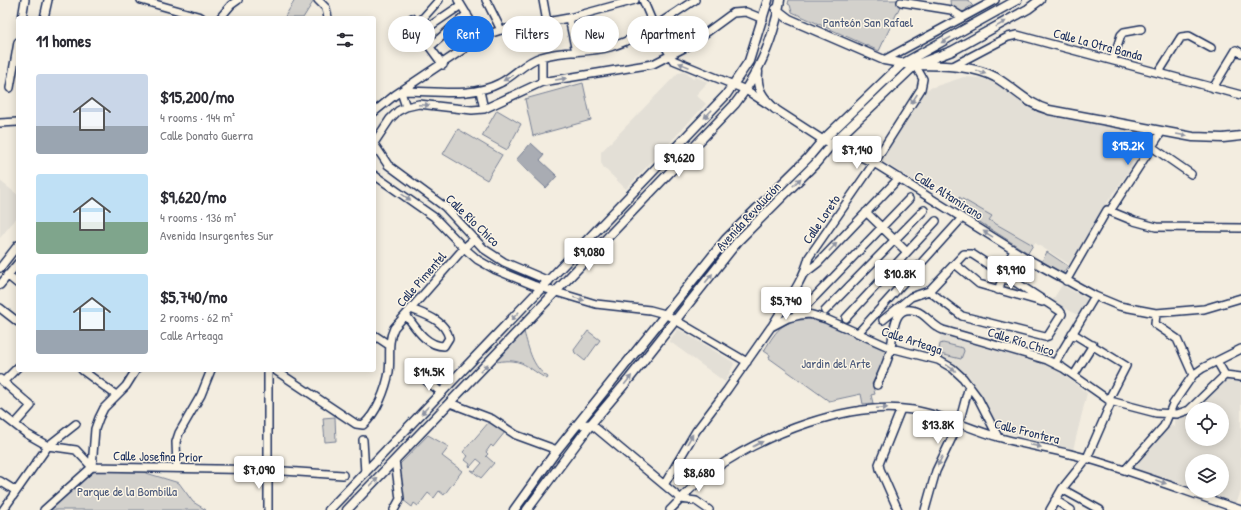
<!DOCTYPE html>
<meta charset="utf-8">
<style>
body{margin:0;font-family:"Patrick Hand",sans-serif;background:#f2f2f3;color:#2b2b33;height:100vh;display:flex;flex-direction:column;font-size:15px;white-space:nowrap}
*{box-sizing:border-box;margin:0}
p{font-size:13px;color:#7c7c81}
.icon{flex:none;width:22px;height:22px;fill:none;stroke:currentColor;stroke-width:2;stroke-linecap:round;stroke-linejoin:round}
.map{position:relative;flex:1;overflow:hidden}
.side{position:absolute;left:16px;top:16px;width:360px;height:356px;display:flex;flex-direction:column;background:#fff;border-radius:4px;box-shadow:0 2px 10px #0003}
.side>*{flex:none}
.hud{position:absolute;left:388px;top:16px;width:380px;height:36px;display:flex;gap:8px}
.controls{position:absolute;left:1185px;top:402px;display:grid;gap:8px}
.controls a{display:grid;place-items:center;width:44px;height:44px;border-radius:50%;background:#fff;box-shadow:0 2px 10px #0003;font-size:20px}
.price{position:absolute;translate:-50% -34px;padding:0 9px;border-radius:4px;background:#fff;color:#222;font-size:13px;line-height:26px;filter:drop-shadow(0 1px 2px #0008)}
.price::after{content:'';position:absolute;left:50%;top:24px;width:12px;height:9px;margin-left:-6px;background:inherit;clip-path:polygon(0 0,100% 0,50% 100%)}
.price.current{background:#1a73e8;color:#fff}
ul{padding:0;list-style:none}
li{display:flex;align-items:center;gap:12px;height:100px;padding:0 20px}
li span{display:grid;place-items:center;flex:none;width:112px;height:80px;border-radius:4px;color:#555}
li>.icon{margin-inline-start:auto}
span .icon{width:48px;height:48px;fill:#fffc;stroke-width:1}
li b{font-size:17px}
h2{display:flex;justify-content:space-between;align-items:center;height:48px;padding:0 20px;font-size:17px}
.pill{padding:0 14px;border-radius:18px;background:#fff;box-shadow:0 2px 10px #0003;font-size:14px;line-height:36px}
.pill.current{background:#1a73e8;color:#fff}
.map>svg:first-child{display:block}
</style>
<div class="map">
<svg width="1241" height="510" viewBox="0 0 1241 510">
<rect width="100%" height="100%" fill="#f3ede0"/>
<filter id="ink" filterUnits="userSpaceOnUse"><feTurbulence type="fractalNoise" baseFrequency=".025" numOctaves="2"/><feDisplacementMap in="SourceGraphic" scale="8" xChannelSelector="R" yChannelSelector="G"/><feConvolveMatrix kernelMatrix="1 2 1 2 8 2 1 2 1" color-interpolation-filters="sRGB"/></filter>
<g filter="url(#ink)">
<path fill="#e3dfd6" d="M685,72L693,79L696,77L708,82L696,95L706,104L626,189L604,168L601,163V152L678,73Z
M964,77L980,78L991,81L1037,111L1154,135L1104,207L1069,264L1035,243L1033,245L989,220L991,216L939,185L931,191L880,160L924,90Z
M0,181L18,195V216L0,238Z
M1062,285L1089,300L1079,316L1052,301Z
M678,329L733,362L734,364L725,382L669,341Z
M941,335L1052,366L1087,393L1073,450L1000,430L969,376L949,360L936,354Z
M1232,377L1241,382V491L1236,504L1199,491H1222V461H1192V489L1130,468L1171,425L1175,427V416L1178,415H1187L1192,411V439H1222V409H1195L1211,390Z"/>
<path fill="#d3d1cc" stroke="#778095" d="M295,0H309L313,2L303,18H284Z
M789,0H903L879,51L792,12L790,5L788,4Z
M950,0H968L975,9L973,10L971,6L966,9L968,13L963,15L951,9Z
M583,83L591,120L533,136L525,99Z
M497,110L521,124L507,150L482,136Z
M458,129L502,155L487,180L443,154Z
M959,197L992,216L989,220L1033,245L1028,253L958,208Z
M1047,252L1068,266L1062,274L1042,261Z
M813,319L826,321L889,350L872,384L875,394L871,395L873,403L863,404L861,394L829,401L769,358L770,355L764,351C778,327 783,320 813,319Z
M588,331L600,340L585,361L575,353L574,350Z
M524,332C529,349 532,367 548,377L547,379C527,368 523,357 497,362L495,360Z
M943,343L963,348L964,351L961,359L940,354L939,351L940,344Z
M335,417L336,441L325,442L323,418Z
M489,422L505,432L493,447L491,445L486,452L488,454L486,456L494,463L481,478L471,470L475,471L482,463L477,459L470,467L469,466L470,464L465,460L468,456L463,452Z
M428,435L449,447L442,456L462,471L444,495L439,491L434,498L428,493L418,506L414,503L412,507L403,500L399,465Z
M95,471L143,472L179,483L193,502L206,510H48L76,485Z"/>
<path fill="#a9acb3" stroke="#707a91" d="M531,143L544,155L540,160L557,176L546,188L516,160Z"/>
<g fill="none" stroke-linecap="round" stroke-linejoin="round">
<defs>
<path id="minor" d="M141,0L201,17
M318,0L326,8L328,18
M458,0L481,38
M486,0L501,30
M543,0L547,22
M643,0L654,26L673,60L746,90L823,140L874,163L1028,259L1095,296L1119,306L1156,313L1204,309L1241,298
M901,2L951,10L962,17
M22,18L25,0
M44,18L48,0
M220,18L231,5L238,0
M412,18L415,27L443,65
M569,18L576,52
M415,27L439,0
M420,33L461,5
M430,47L467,14
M542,57V82
M884,60L995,0
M1113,60L1121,35L1124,32L1141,29
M953,66L1008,37L1017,35L1241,95
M1159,72L1181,37L1189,36L1211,48
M10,88L18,42
M1213,88L1236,50L1241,53
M404,91C435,91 472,98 500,83C514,76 526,61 541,57C563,50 588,53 610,47C641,38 668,17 695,0
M480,91L484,109
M401,92L406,107
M374,112L395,95L483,36L501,30L569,18L635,0
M0,123L18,122
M374,143L390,119L398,111L406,107L419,104L472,110L484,109L542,82L653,64L688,46L733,13L746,12L763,19
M374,144L388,165L445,207L484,249L504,262L549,281
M1152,147L1191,174
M374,175L434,217L464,248L478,260L494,269L533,285L596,304L650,310L665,314L747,362
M1110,211L1162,131
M866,212L907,252
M955,264L979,284L1042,302
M0,268L18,245
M805,273L818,263L899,178
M7,275L18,284
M1007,280L1022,256
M1066,281L1107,210L1134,221L1156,227L1241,228
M0,285L18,263
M998,290C1004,276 1006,263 1014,251
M783,305L806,313
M0,308L18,322
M804,308L909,199
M825,311L924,210
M1156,313L1155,324L1177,339L1193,375
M406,315C416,328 426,346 444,346L449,338C445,320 426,315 411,309
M846,318L936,221
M883,320L911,297L929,291L964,254H972L1060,311L1062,314L1048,336L1045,337L962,316L929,291
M772,326C785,304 803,282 809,257L874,163L921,89L923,79L915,65
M858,333L962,218
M374,335L389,345
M1217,361L1225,375
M1055,363L1095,296
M82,370L116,395
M275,370L356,424L363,425C377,413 386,389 389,372C391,356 387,343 394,328L464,248L474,239
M413,370L442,393
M1074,375L1093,345
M1225,375L1241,377
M0,379L31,406L15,424
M3,382L18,367
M877,385C882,373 889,360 891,347C894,334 892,303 916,311C926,314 932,326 943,330L1047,360L1063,368L1110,401L1156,413L1177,414L1189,410L1225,375
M450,403L492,419L516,435L557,450
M0,413L27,434L48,446L76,450L92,467
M577,425L591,424L681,499L696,501L709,510
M363,440L365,473
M92,467L269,470L343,475
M92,467L95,429L99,418L104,408L126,386L136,370
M177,468L176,442L179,433L201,395L211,370
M1125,470L1164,426L1173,404L1193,375L1203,368L1241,349
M0,481L16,491
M664,485L696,431L727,390L771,327L788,318L800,315L809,314L826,319L891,348L938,360L952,368L963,378L978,398L998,437
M1062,489L1100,510
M1055,500L1071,510
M3,510L48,446L76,424
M44,510L92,467
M268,510V370
M394,510L400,499L395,460
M670,510C683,497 697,481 713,470C765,434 850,400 913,410C943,415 970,429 998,437C1028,446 1059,450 1089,459C1140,474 1190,493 1241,510
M898,510L880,469L879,464L901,409
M925,510L936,471L959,423L969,386
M1050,510L1062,489L1087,458L1110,405V397L1126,366L1072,333"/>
<path id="major" d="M776,9L789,19L884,60L906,64
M919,65C944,66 972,65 995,77C1014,88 1027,104 1049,110L1193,137L1223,138L1241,136
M758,72C756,89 763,98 775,109
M329,510L726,95L749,61L768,0
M347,510L735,104C759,73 774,39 780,0
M514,510L557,450L726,239L807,159L823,140L902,64L1017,0
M527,510L591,424L629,379L738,241L816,163L832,144L915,65L952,51L1028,9L1040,0"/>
</defs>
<use href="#minor" stroke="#1b2f5e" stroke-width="10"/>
<use href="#major" stroke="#1b2f5e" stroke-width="11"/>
<use href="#minor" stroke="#fcf5e5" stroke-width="7"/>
<use href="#major" stroke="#fcf5e5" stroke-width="8"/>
</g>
<defs><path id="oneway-solid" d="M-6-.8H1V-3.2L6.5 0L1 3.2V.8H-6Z"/></defs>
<g fill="#8c92a2">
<use href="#oneway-solid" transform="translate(1001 24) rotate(-29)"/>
<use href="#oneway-solid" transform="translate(946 40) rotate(151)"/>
<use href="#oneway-solid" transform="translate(684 65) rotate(-158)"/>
<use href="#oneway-solid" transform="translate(981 72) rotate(17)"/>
<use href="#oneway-solid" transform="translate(508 78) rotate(151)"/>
<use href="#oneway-solid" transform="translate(561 79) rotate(-9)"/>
<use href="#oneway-solid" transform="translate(914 99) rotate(123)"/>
<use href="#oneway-solid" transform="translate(424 105) rotate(2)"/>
<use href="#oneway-solid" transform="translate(708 114) rotate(134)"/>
<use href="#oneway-solid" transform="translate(1182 135) rotate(10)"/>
<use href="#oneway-solid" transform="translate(797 182) rotate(-45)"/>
<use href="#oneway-solid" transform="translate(406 197) rotate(35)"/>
<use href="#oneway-solid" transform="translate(988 234) rotate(-148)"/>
<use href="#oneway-solid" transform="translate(833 247) rotate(-47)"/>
<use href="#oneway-solid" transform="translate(709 278) rotate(-52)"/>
<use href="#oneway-solid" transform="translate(579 299) rotate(16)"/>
<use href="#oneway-solid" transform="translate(515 316) rotate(134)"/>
<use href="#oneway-solid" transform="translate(484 368) rotate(-46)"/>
<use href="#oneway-solid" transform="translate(951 368) rotate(34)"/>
<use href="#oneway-solid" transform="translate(628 380) rotate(-51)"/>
<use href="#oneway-solid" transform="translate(882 408) rotate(-2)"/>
<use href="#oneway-solid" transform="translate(425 410) rotate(134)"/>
<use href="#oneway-solid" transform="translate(690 439) rotate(-60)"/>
<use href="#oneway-solid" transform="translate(758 444) rotate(-28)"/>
<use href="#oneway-solid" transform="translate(1036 446) rotate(13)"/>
<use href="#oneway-solid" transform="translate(940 461) rotate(116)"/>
<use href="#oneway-solid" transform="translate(374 482) rotate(-46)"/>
<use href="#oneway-solid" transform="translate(1161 482) rotate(19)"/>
</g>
</g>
<g text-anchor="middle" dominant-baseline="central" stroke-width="3" stroke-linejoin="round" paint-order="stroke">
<g font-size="13" fill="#49587a" stroke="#fcf5e5">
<text x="868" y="22">Panteón San Rafael</text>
<text x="836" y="363">Jardin del Arte</text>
<text x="127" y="491">Parque de la Bombilla</text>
</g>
<g font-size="13" fill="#1b2f5e" stroke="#fcf5e5">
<text transform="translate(1098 44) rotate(15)">Calle La Otra Banda</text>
<text transform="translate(949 195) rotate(32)">Calle Altamirano</text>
<text transform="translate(748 216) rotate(-47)">Avenida Revolución</text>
<text transform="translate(821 219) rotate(-56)">Calle Loreto</text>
<text transform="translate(473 220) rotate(44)">Calle Río Chico</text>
<text transform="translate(421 279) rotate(-49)">Calle Pimentel</text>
<text transform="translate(912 340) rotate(18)">Calle Arteaga</text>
<text transform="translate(1021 341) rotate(17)">Calle Río Chico</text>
<text transform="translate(1027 431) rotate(14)">Calle Frontera</text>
<text transform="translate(158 456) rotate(1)">Calle Josefina Prior</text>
</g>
</g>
</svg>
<div class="controls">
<a><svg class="icon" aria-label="locate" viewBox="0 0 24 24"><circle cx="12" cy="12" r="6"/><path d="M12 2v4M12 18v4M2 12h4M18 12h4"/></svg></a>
<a><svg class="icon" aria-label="layers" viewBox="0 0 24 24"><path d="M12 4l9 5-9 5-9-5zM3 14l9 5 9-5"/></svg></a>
</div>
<b class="price current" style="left:1128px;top:166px">$15.2K</b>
<b class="price" style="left:857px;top:170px">$7,140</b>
<b class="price" style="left:679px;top:178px">$9,620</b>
<b class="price" style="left:589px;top:272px">$9,080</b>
<b class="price" style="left:1011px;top:290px">$9,910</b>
<b class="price" style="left:900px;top:294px">$10.8K</b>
<b class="price" style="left:786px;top:321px">$5,740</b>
<b class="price" style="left:429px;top:392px">$14.5K</b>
<b class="price" style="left:938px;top:445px">$13.8K</b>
<b class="price" style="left:259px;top:490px">$7,090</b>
<b class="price" style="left:699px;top:493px">$8,680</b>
<div class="hud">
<a class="pill">Buy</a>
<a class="pill current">Rent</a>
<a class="pill">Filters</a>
<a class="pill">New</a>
<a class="pill">Apartment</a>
</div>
<section class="side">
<h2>11 homes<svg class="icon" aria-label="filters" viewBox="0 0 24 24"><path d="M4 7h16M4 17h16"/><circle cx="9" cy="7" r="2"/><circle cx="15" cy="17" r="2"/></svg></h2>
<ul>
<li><span style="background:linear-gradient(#c9d6e8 65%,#9aa5b1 0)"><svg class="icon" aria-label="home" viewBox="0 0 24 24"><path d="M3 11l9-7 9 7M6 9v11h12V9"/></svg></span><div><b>$15,200/mo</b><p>4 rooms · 144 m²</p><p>Calle Donato Guerra</p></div></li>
<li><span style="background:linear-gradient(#bfe0f5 60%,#7fa58c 0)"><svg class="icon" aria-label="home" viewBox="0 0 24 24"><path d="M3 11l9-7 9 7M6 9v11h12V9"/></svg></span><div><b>$9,620/mo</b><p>4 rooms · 136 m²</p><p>Avenida Insurgentes Sur</p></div></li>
<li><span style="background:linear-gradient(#bfe0f5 70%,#9aa5b1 0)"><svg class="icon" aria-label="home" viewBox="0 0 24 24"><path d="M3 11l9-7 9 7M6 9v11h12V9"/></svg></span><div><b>$5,740/mo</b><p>2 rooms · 62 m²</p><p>Calle Arteaga</p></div></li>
</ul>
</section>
</div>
